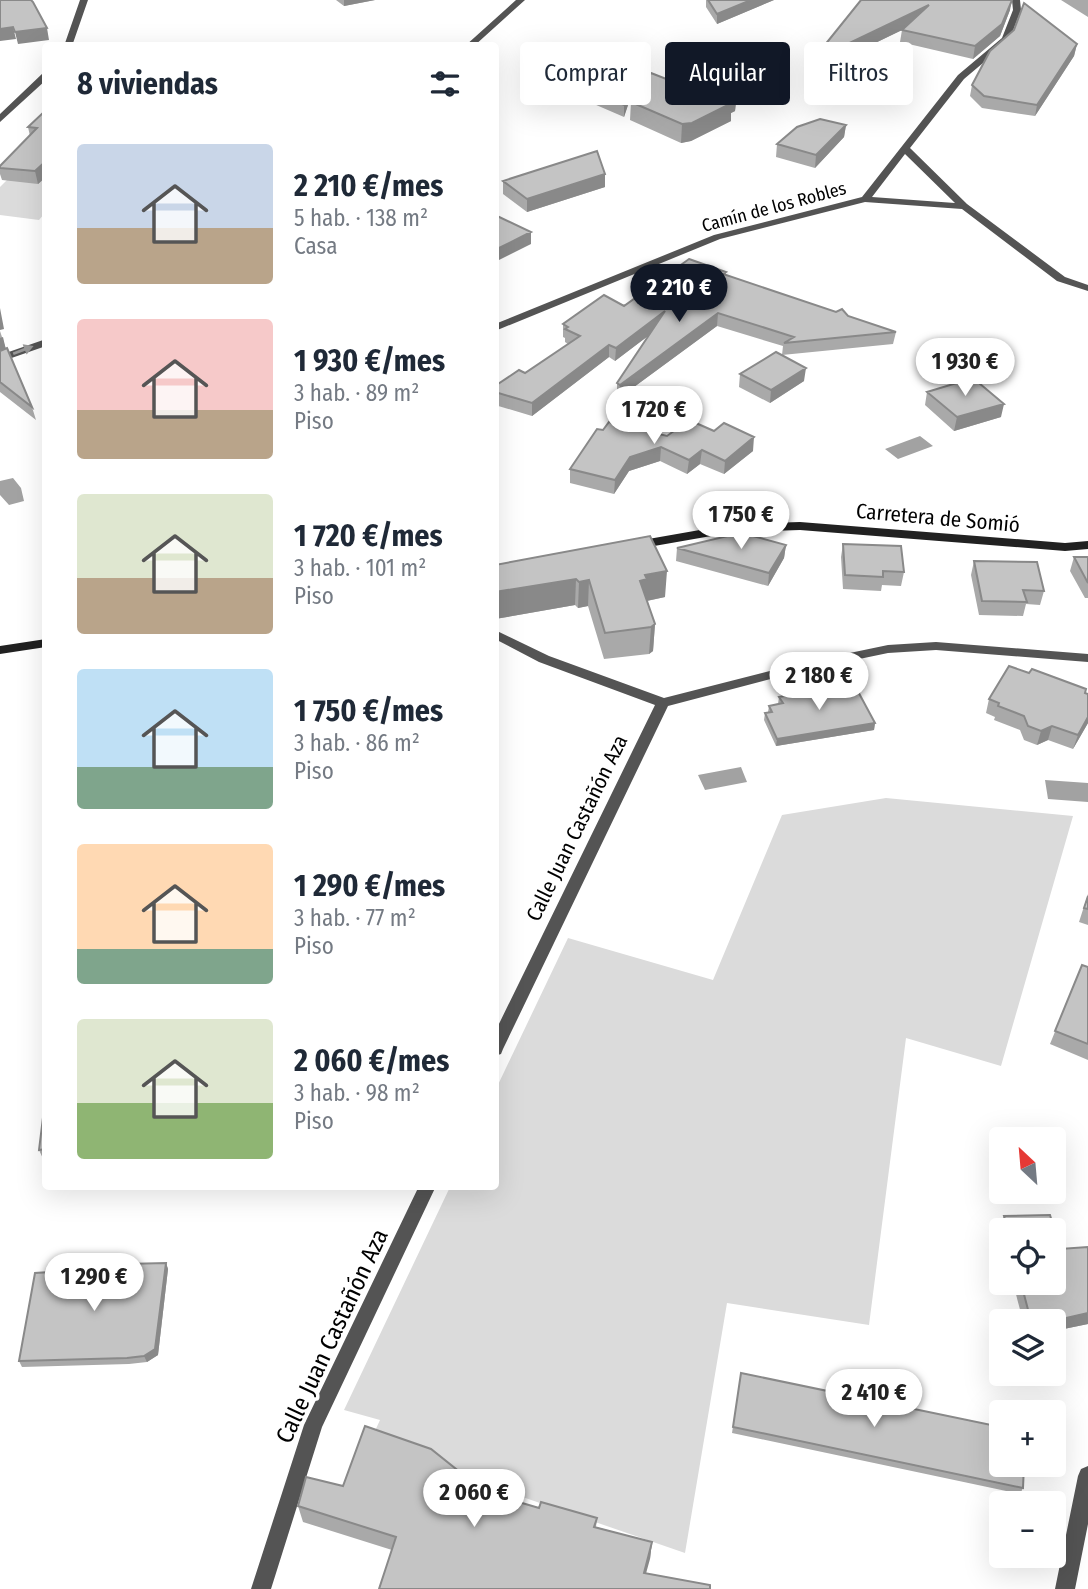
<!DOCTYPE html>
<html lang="es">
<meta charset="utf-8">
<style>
body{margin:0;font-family:"Fira Sans Condensed",sans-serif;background:#f6f6f7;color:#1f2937;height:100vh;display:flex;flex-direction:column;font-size:26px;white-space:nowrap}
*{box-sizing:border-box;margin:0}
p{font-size:23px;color:#747a83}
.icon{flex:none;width:38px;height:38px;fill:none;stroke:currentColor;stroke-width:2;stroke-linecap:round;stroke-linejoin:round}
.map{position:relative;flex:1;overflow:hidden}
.side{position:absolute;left:42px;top:42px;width:457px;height:1148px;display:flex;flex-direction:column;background:#fff;border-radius:7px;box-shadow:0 7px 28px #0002}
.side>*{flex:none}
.banner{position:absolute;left:520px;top:42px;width:462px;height:63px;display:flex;gap:14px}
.needle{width:46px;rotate:334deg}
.buttons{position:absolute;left:989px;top:1127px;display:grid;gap:14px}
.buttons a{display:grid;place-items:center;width:77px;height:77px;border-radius:7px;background:#fff;box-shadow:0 7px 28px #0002;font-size:35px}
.price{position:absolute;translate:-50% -60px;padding:0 16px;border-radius:24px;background:#fff;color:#222;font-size:23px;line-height:46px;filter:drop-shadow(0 2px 4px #0008)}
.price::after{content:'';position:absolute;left:50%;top:42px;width:21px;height:16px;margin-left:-10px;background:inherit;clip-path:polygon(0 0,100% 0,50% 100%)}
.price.active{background:#111827;color:#fff}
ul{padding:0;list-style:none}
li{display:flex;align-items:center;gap:21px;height:175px;padding:0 35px}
li span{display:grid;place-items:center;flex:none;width:196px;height:140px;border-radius:7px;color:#555}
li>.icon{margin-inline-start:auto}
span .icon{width:84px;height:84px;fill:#fffc;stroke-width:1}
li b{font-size:30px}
h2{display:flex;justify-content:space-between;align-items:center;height:84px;padding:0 35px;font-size:30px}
.chip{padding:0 24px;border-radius:7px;background:#fff;box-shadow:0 7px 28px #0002;font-size:24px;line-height:63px}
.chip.active{background:#111827;color:#fff}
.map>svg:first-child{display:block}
</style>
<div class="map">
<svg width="1088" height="1589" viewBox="0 0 1088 1589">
<rect width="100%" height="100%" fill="#fff"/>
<path fill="#dbdbdb" d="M39,148L45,149V213L39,220L0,215V187Z
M886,798L1073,816L1001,1066L906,1038L869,1325L727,1303L685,1553L369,1444L380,1420L344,1410L450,1187L495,1186V1091L568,938L713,980L782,815Z"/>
<path fill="#a2a2a2" d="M636,390L668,407L654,415L621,398Z
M920,436L933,446L898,459L885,449Z
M13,478L21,488L24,501L9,505L0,495V481Z
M741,767L747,782L705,790L698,775Z
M1045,780L1088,783V802L1048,799Z"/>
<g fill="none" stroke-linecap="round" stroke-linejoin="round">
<path fill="#545454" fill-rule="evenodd" d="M80,0H88L72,46H64Z
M516,0H525L474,46H465Z
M1012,0H1020L1021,10L1009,41L964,79L910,148L967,204L1065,277L1088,285V291L1057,281L962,209L865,202L720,239L495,331V324L714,235L862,197L958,75L1002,38L1013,10ZM905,154L955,203L872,197Z
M43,73H46V80L0,122V114Z
M46,339V346L0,362V355Z
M495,630L549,656L664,698L797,664L888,645L936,642L1088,654V662L936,650L888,653L797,672L668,706L503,1049L501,1054L495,1056V1032L655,705L539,662L495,639Z
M419,1186H436L322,1427L271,1589H251L304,1425Z
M1088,1466V1524L1075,1589H1055L1078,1476L1081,1469Z"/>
<path fill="#212121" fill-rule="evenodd" d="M800,522L1065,543L1088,541V549L1065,551L800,530L734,532L637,549L631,545L637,541L734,524Z
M46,639V647L0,654V646Z"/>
</g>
<path fill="#a9a9a9" d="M336,0H375L344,6Z
M706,0H774L717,24L706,7Z
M861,0L1010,10L1000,36L973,59L900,42L902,30L811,74L812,61Z
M1061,0H1088V17Z
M1077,44L1074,56L1035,116L982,108L970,96L972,85Z
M635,72V84L624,117L580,98L581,86Z
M684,86L737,93L735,111L731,113V121L691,141L681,143L630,120L631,102Z
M46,110V177L38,184L2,180L0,174V166L30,136L28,127Z
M846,125L844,137L815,168L776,157L777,144Z
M605,174V187L527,212L503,194V181Z
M726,272V275L896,332L893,344L782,355L783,346L717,326L619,398L617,396V383L649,335L615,361L609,357L532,416L495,405V386L525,373L568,344L565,342V338L563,337V324Z
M0,331L6,349L32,407L36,420L0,392Z
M740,374L804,381L770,403L739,387Z
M927,392L1001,417L954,431L925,405Z
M603,430L667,436L753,451L724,474L700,464L687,474L660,461L629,471L614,494L570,483V469Z
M650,536L665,597L647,601L655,624L653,651L649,654L604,659L588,606L578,608L575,605L495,619Z
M843,544L904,572L901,586L882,585L881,591L843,589L841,557Z
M786,545L784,558L768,586L676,561L677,548Z
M1074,557H1088V598H1085L1070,571Z
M974,561L1044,591L1040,605L1026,604L1023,616L979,615L971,575Z
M1085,693L1088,723L1073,749L1048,740L1037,745L1024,740L1020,730L994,720L995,717L986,713L989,699Z
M779,697L875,723L874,730L776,746L764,720L765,713L768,712L769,706L778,704Z
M1088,894V925L1079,922Z
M1082,965L1088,967V1060L1050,1044Z
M46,1093V1163H45L39,1150Z
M1050,1215L1060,1249L1088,1247V1324L1054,1331V1321H1023L1013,1283H1054V1230H1001V1237L999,1229L1004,1216Z
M166,1263L168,1269L158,1355L147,1362L129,1364L22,1367L19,1361L82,1270Z
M741,1373L1023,1488L1020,1494L732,1433Z
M466,1477L467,1487L539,1508L597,1518L596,1527L652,1542L650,1559L392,1550L303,1522L298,1506L343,1486Z"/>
<path fill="#898989" d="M344,0H375L344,6Z
M751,0H774L717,24V14Z
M1012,0L1010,10L1000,36L973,59L975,46Z
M929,5L927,18L811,74L812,61Z
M13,27L16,39L0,41V29Z
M47,28L49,40L18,44L15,32Z
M1077,44L1074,56L1035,116L1037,105Z
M635,72V84L624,117V105Z
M737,93L735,111L731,113V121L691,141L681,143L682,124L721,100Z
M846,125L844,137L815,168L816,155Z
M46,161V177L38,184L35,171Z
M605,174V187L527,212V199Z
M531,232V244L495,262V250Z
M0,308L4,329L0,330Z
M665,311L664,324L615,361L616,348Z
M718,313L717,326L619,398L620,385Z
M3,337L6,350L0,353V338Z
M609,345V357L532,416V403Z
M806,368L804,381L770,403L771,390Z
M1004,404L1001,417L954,431L957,417Z
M754,437L753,451L724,474L725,461Z
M661,447L660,461L629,471L614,494L615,480L630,457Z
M702,450L700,464L687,474L689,460Z
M786,545L784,558L768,586L769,573Z
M667,571L665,597L646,601L640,581L645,575Z
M576,579L575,605L495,619V592Z
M589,580L588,606L578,608L579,582Z
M655,624L653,651L649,654L651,627Z
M1088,717V723L1073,749L1078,735Z
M875,723L874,730L776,746L777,739Z
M1052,726L1048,740L1037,745L1041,731Z
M166,1263L168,1269L158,1355L147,1362L144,1356Z
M1088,1313V1324L1054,1331L1053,1321Z
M652,1542L650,1559L642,1588L644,1573Z"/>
<path fill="#c4c4c4" stroke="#898989" stroke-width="2" d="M0,0H31L33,2L47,28L15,32L13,27L0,29Z
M708,0H751L717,14Z
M861,0H1012L1002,24L975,46L902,30L929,5L812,61Z
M1024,3L1077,44L1037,105L984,96L972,85L990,51L1014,30Z
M618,64L635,72L624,105L581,86Z
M651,73L684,86L702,78L737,93L721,100L732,103L692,123L682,124L631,102Z
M46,110V161L35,171L0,168V166L37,128L28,127Z
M820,119L846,125L816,155L777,144L797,127Z
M597,151L605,174L527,199L503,181Z
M495,215L531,232L495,250Z
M689,259L726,272L723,274L836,312L842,309L848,316L896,332L784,343L794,337L718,313L620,385L617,383L665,311L616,348L609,345L532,403L495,392V386L519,370L525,373L580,336L565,329L568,327L563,324L604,295L624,306Z
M7,348L32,407L0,382V351Z
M776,352L806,368L771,390L740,374Z
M973,378L1004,404L957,417L927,392Z
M689,420L714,431L724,423L754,437L725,461L702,450L689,460L661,447L630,457L615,480L570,469L597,429L603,430L609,422L667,436Z
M731,530L786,545L769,573L677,548L728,536Z
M650,536L667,571L645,575L647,579L640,581L655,624L651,627L605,633L589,580L579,582L576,579L495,592V565Z
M843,544L901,546L904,572L883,571V577L845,575Z
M1074,557H1088V583Z
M974,561L1037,562L1044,591L1023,590L1027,602L982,601Z
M1009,666L1029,673L1032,669L1086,689L1085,693L1088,694V717L1078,735L1052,726L1041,731L1028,726L1024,716L998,706L999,703L989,699Z
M854,684L875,723L777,739L765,713L772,712L769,706L783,703L779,697Z
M1088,896V909L1084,908Z
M1082,965L1088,967V1044L1055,1031Z
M46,1093V1149L39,1150Z
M1050,1215L1060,1249L1088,1247V1313L1053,1321H1031L1021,1283H1054V1230H1008L1004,1216Z
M166,1263L155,1349L144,1356L127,1358L19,1361L35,1273L82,1270L83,1265Z
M741,1373L1001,1427V1465H1024L1023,1488L733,1427Z
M365,1426L431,1449L466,1477L464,1486L539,1508L541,1502L597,1518L594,1527L652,1542L644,1573L710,1585V1589H379L396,1537L298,1506L306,1477L343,1486Z"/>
<defs><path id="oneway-solid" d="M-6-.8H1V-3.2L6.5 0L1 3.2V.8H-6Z" transform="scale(1.75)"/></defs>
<use fill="#989898" href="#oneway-solid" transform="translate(23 350) rotate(-21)"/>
<g text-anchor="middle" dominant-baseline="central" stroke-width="7" stroke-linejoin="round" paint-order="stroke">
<g font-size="18" fill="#000" stroke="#fff">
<text transform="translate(774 207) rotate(-15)">Camín de los Robles</text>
</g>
<g font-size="21" fill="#000" stroke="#fff">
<text transform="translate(938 518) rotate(5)">Carretera de Somió</text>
<text transform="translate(577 828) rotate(-64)">Calle Juan Castañón Aza</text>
</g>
<g font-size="24" fill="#000" stroke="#fff">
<text transform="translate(332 1336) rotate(-65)">Calle Juan Castañón Aza</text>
</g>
</g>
</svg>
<div class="buttons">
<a><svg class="needle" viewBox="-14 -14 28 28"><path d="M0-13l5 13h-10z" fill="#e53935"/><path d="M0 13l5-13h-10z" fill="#747a83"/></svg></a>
<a><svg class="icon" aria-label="locate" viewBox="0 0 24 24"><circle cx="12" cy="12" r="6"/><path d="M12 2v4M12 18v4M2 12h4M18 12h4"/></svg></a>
<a><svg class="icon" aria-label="layers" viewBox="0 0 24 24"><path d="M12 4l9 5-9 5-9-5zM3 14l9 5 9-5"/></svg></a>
<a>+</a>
<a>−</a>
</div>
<b class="price active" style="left:679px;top:324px">2 210 €</b>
<b class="price" style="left:965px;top:398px">1 930 €</b>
<b class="price" style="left:654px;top:446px">1 720 €</b>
<b class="price" style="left:741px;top:551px">1 750 €</b>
<b class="price" style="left:819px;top:712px">2 180 €</b>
<b class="price" style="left:94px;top:1313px">1 290 €</b>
<b class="price" style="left:874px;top:1429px">2 410 €</b>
<b class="price" style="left:474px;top:1529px">2 060 €</b>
<div class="banner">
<a class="chip">Comprar</a>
<a class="chip active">Alquilar</a>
<a class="chip">Filtros</a>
</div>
<section class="side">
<h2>8 viviendas<svg class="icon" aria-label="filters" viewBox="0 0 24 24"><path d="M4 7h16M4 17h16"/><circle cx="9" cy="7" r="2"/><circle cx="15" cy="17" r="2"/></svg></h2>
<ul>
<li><span style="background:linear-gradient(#c9d6e8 60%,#b9a48a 0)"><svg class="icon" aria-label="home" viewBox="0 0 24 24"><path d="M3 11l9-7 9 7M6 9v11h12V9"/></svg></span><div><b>2 210 €/mes</b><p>5 hab. · 138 m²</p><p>Casa</p></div></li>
<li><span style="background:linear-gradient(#f6c9c9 65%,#b9a48a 0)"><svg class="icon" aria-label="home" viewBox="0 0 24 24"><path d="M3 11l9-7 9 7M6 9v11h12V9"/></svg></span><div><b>1 930 €/mes</b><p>3 hab. · 89 m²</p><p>Piso</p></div></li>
<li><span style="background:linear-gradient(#dfe7d0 60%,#b9a48a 0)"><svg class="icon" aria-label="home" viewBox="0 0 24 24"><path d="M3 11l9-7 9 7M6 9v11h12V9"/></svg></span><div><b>1 720 €/mes</b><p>3 hab. · 101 m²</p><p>Piso</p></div></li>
<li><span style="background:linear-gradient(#bfe0f5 70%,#7fa58c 0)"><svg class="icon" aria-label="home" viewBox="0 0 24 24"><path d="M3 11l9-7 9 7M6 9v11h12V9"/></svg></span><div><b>1 750 €/mes</b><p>3 hab. · 86 m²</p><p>Piso</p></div></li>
<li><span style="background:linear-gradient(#ffd9b3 75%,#7fa58c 0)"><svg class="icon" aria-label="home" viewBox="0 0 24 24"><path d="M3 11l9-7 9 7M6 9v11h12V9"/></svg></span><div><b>1 290 €/mes</b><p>3 hab. · 77 m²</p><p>Piso</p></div></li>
<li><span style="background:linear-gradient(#dfe7d0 60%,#8fb573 0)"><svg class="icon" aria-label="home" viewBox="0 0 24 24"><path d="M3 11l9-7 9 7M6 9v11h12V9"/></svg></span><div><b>2 060 €/mes</b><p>3 hab. · 98 m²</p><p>Piso</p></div></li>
</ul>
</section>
</div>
